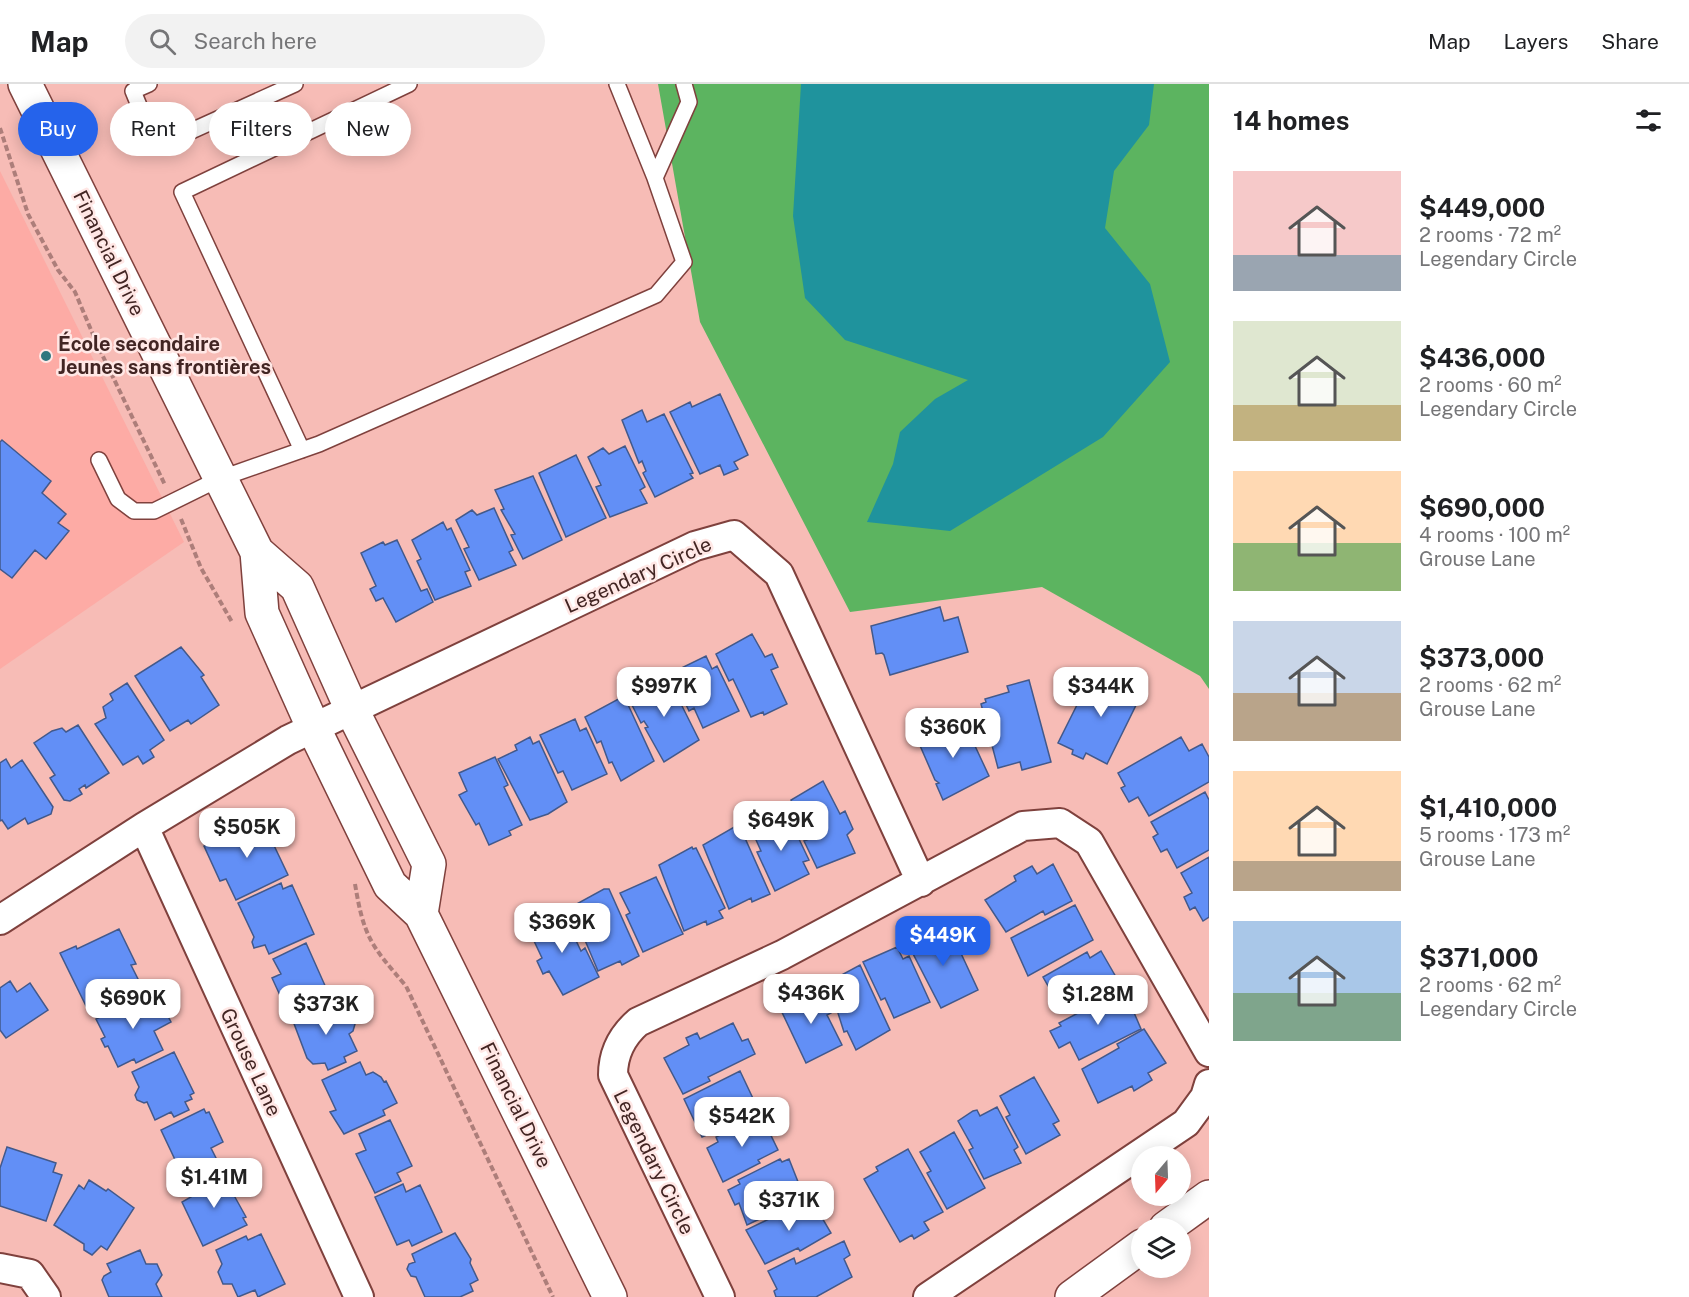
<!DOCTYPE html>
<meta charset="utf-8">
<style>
body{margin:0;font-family:"Public Sans",sans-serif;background:#f2f2f2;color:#202124;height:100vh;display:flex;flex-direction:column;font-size:22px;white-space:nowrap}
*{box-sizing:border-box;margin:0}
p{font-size:20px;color:#757577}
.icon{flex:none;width:33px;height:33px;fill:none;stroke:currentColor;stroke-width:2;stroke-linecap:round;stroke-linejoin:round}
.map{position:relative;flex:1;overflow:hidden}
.sheet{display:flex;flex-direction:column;background:#fff;width:480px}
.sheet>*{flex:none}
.banner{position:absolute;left:18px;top:18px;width:570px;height:54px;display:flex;gap:12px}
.needle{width:39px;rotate:199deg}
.controls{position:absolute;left:1131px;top:1062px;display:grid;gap:12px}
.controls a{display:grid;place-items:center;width:60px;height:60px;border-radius:50%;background:#fff;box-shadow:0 3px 15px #0003;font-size:30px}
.price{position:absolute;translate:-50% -51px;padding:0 14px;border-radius:12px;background:#fff;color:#222;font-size:20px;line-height:39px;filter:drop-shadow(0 2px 3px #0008)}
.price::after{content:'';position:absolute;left:50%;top:36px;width:18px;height:14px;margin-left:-9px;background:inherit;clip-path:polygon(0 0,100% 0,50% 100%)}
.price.active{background:#2563eb;color:#fff}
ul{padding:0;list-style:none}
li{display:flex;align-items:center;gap:18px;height:150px;padding:0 24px}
li span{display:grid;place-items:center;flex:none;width:168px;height:120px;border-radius:0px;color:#555}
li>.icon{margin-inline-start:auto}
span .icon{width:72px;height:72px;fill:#fffc;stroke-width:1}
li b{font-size:26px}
h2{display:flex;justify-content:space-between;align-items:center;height:72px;padding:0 24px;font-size:26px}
.chip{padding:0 21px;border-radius:27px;background:#fff;box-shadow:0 3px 15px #0003;font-size:21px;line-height:54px}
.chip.active{background:#2563eb;color:#fff}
header{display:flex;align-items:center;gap:36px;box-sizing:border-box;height:84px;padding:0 30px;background:#fff;border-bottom:2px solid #e0e0e0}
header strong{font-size:28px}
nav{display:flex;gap:33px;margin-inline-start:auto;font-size:21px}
.search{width:420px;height:54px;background:#f2f2f2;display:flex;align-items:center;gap:15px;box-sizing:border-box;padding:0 21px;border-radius:33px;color:#757577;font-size:22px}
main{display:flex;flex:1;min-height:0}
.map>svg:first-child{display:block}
</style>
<header>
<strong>Map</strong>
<div class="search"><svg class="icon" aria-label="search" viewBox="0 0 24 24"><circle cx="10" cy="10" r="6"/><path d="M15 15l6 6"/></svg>Search here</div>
<nav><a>Map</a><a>Layers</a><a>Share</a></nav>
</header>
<main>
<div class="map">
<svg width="1209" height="1213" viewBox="0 0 1209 1213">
<rect width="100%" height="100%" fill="#f7bcb6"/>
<path fill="#fdaba5" d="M0,87L184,458L0,585Z"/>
<path fill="#5cb460" d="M658,0H1209V605L1200,592L1042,503L850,528L700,238Z"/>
<path fill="#1f939d" d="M801,0H1154L1149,41L1114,87L1105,144L1150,200L1170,278L1103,353L950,447L867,438L893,380L900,348L935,315L968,296L845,256L805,214L793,132Z"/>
<path fill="#628ff6" stroke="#42598b" stroke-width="1.5" d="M720,310L748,371L734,378L738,385L724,391L720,381L700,390L670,328L690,318L692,323Z
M642,326L647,338L664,330L693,389L690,390L693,394L655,413L643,389L646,387L642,377L639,379L622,336Z
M2,356L51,397L42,409L66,430L58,439L69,447L46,475L35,466L12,494L0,485V358Z
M625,362L645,403L640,406L647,419L610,433L596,403L601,401L588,373L603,364L609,370Z
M576,371L606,434L566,453L539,389Z
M533,392L562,456L523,475L511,451L515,450L501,426L504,425L495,406Z
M494,424L513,466L509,468L516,481L479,496L464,465L469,463L456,436L472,426L477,431Z
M443,438L447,446L451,444L470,486L465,488L471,502L435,516L417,477L421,475L412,456Z
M397,456L421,507L427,505L433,518L396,538L383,514L376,517L370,505L376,502L361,469L383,458L385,461Z
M940,523L944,537L958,533L968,568L890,591L884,571L882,569L876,570L871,542Z
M752,550L765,573L772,570L778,583L771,586L787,620L764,631L763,628L751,633L733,595L729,597L716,570Z
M181,563L204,591L201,593L219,621L191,640L188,636L170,647L135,592Z
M706,572L712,585L717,582L739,627L703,644L694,624L689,627L671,589Z
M1111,588L1144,605L1107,680L1086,669L1083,675L1072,670L1073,666L1058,659L1090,595L1104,602Z
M667,592L699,656L664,678L645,644L648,643L644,637L641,639L628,613Z
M1029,596L1051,678L1022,686L1020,678L998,684L981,620L986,618L985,615L1009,608L1007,602Z
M127,599L164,656L150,666L154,673L143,680L138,672L123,681L95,640L106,634L103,623L113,616L110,610Z
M624,612L654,677L621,697L612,678L609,679L601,657L597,659L585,633Z
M962,634L989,692L943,716L936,700L939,699L935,696L918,657Z
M575,635L580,647L586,644L607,690L572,706L563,687L558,689L540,651Z
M78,641L109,689L86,704L85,701L79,705L82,710L70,717L64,716L50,694L55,691L34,659L52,647L62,644L66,648Z
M530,653L533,660L539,657L567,718L548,730L530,736L498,675L517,666L515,661Z
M1181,653L1189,667L1202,660L1209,673V698L1149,732L1138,713L1129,718L1121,704L1125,702L1118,689Z
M495,673L508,701L504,703L522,741L509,747L511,751L489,761L479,739L476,741L459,711L467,707L459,689Z
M6,675L11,684L22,676L53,723L51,730L28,740L25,734L8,745L2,736L0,737V679Z
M823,697L840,730L845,727L853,745L847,751L855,769L817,784L804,757L809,755L791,716Z
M1205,708L1209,716V766L1177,784L1167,765L1161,768L1153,753L1158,750L1151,738Z
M787,730L809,776L803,778L809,790L775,807L757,768L761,767L752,747L753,744L768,736L769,739Z
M260,732L288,791L236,816L226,795L220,797L204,762L246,743L244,739Z
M736,742L740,743L770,810L752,818L751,814L729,825L703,761Z
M692,763L693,765L696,764L725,824L719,827L723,834L707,841L706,837L684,847L659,781Z
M1209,773V833L1203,837L1195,823L1190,826L1184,813L1192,809L1181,789Z
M1053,780L1072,817L1045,831L1043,827L1006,848L985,816L1016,797L1014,792L1032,782L1037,790Z
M656,793L683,850L643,868L626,831L630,829L620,809Z
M281,799L283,805L292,801L314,850L269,870L265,861L254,864L252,858L254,853L238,819Z
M604,805H609L639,872L622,881L620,877L598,887L571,823Z
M1075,821L1093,856L1028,892L1011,854Z
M563,829L581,867L585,864L599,893L563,911L549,887L543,890L537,877L542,874L527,842L550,831L551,834Z
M119,845L136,880L131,881L142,903L89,928L60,869L76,862L77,865Z
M940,845L945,854L952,850L978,906L941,924L908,860Z
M306,859L327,906L313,912L317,921L290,933L272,894L281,890L273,875Z
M897,863L903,875L909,872L930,918L894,934L885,914L881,916L863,878Z
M1101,867L1120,900L1084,920L1082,917L1063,928L1043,893L1087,868L1090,874Z
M860,881L890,946L856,966L847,947L844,948L837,926L833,928L821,902Z
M10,897L17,908L30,899L48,926L6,954L0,946V904Z
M819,903L831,929L827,931L842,961L806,979L779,922Z
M1124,905L1141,945L1079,976L1070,958L1059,964L1050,947L1061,942L1059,939Z
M149,909L157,926L163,923L171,938L154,947L163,966L136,979L134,975L118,983L108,962L105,963L101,955L105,953L96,935Z
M334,916L342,933L352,935L355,940L353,947L349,950L357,967L344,973L346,978L328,986L325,979L313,980L307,974L293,937Z
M733,939L742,957L748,955L755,970L708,993L710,997L683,1010L664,974L689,961L686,954L697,949L700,955Z
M1144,945L1166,979L1148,989L1152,996L1134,1007L1132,1002L1098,1019L1082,985L1119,964L1117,960Z
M174,968L194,1009L190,1011L192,1015L185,1018L189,1026L174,1033L171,1028L155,1036L147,1018L144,1019L137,1016L135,1011L139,1003L132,988Z
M360,978L366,991L373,988L381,993L384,998L386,997L397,1019L383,1026L385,1031L344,1050L330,1028L336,1026L322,996Z
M740,987L757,1023L737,1032L739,1037L702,1053L684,1015Z
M1034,993L1059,1037L1053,1040L1060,1051L1026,1070L1006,1033L1010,1031L1000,1012Z
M997,1023L1018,1063L1014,1066L1021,1079L984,1095L969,1066L973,1064L958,1037L973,1027L977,1026L980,1032Z
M204,1025L206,1029L209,1028L223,1058L211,1064L221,1084L187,1101L161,1046Z
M761,1031L778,1066L758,1076L760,1079L723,1098L707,1064L718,1058L716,1053Z
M390,1036L412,1082L397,1089L401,1097L375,1109L356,1070L366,1066L359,1050Z
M954,1048L985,1104L947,1125L927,1089L931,1087L920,1068Z
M7,1063L56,1079L53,1088L62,1091L46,1137L0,1122V1084Z
M908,1065L943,1128L924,1138L929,1146L914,1155L912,1151L900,1158L864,1095L878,1087L876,1083Z
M780,1075L782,1078L789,1075L802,1108L774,1122L776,1127L747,1141L739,1119L735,1121L728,1106L740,1100L738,1096Z
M221,1088L246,1133L243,1134L247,1141L203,1162L182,1118L191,1113L187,1105Z
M89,1096L106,1107L108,1105L134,1124L107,1166L101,1162L92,1171L84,1166V1160L54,1141L79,1101L84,1105Z
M403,1100L406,1108L420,1101L442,1148L412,1162L409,1156L397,1161L375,1113Z
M811,1115L831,1149L800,1167L798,1164L765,1180L746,1146Z
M455,1149L471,1175L470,1179L478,1196L470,1200L473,1207L460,1213H425L416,1193L411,1192L407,1185L409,1180L415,1178L412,1170Z
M261,1150L285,1200L258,1213L255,1206L238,1213L232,1200H223L218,1188L222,1180L216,1166L246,1152L248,1156Z
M844,1157L850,1171L844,1175L852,1193L816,1213H776L774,1207L777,1205L768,1187L794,1174L796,1180Z
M140,1166L146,1180H157L162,1191L156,1200L162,1213H109L102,1196L104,1192L111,1188L107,1180Z"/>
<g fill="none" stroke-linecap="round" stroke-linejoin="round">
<defs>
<path id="lane" d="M149,0L133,7L156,63L295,0
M617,0L655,94L689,18L684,0
M302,366L182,108L409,0
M99,376L118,415L134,427H154L219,395L319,360L656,211L684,178L655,94"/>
<path id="street" d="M144,743L359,1213
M0,836L144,743L288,656L695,462L734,451L779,490L921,798
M0,1184L30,1190L46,1213
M720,1213L613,991C613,969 622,952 638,938L782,871L1023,742L1060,739L1089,758L1209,968
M928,1213L1186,1039L1205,1013L1209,1000"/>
<path id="secondary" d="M25,0L257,468L262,529L314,645L390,801L421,830L610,1213
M257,468L297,503L352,626L429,780L421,830
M1166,1144L1209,1113
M1072,1213L1142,1162"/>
</defs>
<use href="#lane" stroke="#7f413d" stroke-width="18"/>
<use href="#street" stroke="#7f413d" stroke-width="32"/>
<use href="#secondary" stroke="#7f413d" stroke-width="36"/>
<path stroke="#ad7e7a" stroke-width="4" stroke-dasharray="6 3" stroke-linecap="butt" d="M0,44L28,130L58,186L75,208L97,260L165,401
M181,435L201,484L232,538
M355,800C364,854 371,861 406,902L553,1213"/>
<use href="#lane" stroke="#fff" stroke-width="15"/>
<use href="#street" stroke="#fff" stroke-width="28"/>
<use href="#secondary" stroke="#fff" stroke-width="33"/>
</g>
<circle fill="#2d767e" stroke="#ffe7e5" stroke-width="2" cx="46" cy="272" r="6"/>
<g text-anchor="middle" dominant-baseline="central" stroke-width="5" stroke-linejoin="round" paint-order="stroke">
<g font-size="20" fill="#422523" stroke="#ffe7e5">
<text transform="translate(109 169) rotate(64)">Financial Drive</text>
<text transform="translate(638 491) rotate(-24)">Legendary Circle</text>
<text transform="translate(251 978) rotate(65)">Grouse Lane</text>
<text transform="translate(516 1021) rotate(64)">Financial Drive</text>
<text transform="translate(654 1078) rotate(64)">Legendary Circle</text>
</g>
<g font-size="20" font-weight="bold" fill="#422523" stroke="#ffe7e5" text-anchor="start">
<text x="58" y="260">École secondaire<tspan x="58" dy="23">Jeunes sans frontières</tspan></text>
</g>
</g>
</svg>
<div class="controls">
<a><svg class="needle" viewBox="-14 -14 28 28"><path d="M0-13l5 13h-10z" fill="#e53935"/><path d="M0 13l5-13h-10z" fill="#757577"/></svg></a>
<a><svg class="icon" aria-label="layers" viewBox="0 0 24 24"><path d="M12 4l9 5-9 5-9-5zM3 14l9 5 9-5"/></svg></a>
</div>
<b class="price" style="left:664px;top:634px">$997K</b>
<b class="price" style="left:1101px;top:634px">$344K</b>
<b class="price" style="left:953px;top:675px">$360K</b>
<b class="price" style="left:781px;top:768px">$649K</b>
<b class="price" style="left:247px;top:775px">$505K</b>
<b class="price" style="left:562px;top:870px">$369K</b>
<b class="price active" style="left:943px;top:883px">$449K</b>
<b class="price" style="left:811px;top:941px">$436K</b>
<b class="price" style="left:1098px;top:942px">$1.28M</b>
<b class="price" style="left:133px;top:946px">$690K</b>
<b class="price" style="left:326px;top:952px">$373K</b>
<b class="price" style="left:742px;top:1064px">$542K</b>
<b class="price" style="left:214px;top:1125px">$1.41M</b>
<b class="price" style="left:789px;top:1148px">$371K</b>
<div class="banner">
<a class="chip active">Buy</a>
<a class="chip">Rent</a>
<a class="chip">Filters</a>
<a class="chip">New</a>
</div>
</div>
<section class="sheet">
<h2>14 homes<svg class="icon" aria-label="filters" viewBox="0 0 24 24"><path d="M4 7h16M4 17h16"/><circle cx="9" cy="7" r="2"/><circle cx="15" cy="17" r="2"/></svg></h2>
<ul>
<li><span style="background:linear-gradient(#f6c9c9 70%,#9aa5b1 0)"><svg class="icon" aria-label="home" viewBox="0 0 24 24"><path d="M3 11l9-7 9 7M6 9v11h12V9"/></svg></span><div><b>$449,000</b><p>2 rooms · 72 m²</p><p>Legendary Circle</p></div></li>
<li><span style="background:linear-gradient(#dfe7d0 70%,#c2b280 0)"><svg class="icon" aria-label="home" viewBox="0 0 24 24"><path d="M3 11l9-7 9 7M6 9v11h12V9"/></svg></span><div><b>$436,000</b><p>2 rooms · 60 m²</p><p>Legendary Circle</p></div></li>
<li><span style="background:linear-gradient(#ffd9b3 60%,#8fb573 0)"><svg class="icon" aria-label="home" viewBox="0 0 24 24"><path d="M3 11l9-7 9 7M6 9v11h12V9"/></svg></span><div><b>$690,000</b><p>4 rooms · 100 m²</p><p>Grouse Lane</p></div></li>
<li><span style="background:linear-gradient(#c9d6e8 60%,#b9a48a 0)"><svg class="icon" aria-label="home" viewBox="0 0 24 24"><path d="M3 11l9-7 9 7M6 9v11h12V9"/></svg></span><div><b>$373,000</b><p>2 rooms · 62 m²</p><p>Grouse Lane</p></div></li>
<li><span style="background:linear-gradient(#ffd9b3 75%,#b9a48a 0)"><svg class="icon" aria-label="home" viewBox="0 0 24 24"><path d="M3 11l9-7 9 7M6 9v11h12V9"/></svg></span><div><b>$1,410,000</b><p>5 rooms · 173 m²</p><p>Grouse Lane</p></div></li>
<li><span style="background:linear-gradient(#a9c7e8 60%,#7fa58c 0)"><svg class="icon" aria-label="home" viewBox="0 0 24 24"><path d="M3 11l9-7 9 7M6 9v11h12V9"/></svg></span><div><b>$371,000</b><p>2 rooms · 62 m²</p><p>Legendary Circle</p></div></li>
</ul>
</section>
</main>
